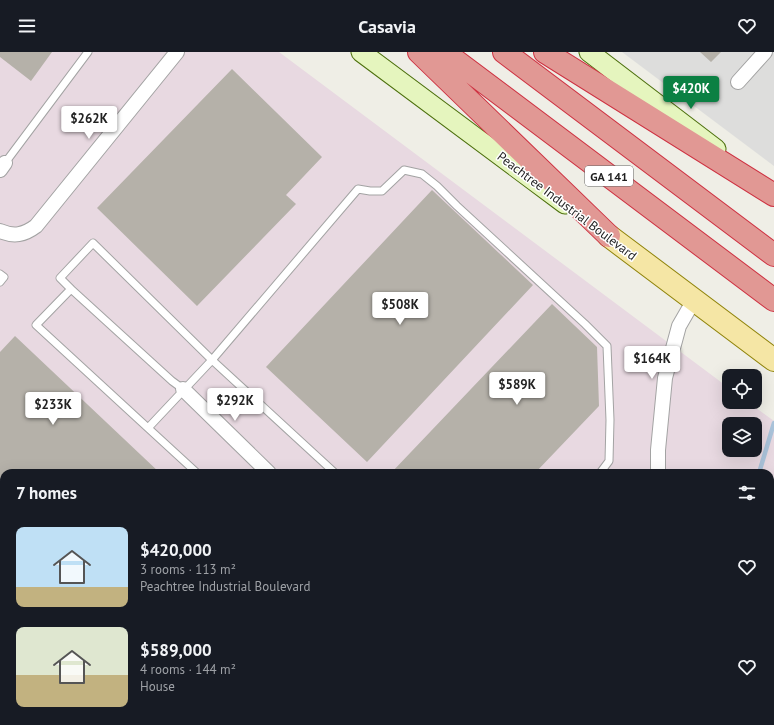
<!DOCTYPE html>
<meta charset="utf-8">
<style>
body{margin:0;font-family:"PT Sans",sans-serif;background:#242831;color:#f1f3f6;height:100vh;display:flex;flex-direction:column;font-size:15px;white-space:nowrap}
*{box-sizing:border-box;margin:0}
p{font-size:13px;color:#9ea1a6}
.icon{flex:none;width:22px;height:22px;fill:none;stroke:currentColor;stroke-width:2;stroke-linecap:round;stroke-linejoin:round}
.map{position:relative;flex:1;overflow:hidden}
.sheet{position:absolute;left:0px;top:417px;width:774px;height:256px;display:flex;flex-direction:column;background:#171b24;border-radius:12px 12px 0 0;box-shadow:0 4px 16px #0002}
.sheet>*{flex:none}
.buttons{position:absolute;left:722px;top:317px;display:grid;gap:8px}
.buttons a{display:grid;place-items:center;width:40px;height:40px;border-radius:8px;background:#171b24;box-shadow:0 4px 16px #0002;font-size:20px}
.price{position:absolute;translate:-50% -34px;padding:0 9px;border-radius:4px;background:#fff;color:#222;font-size:13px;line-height:26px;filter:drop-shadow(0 1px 2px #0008)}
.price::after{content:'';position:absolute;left:50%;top:24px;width:12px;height:9px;margin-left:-6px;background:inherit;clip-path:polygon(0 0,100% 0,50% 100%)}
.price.on{background:#0b8043;color:#fff}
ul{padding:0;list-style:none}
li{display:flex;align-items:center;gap:12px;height:100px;padding:0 16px}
li span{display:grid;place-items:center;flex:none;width:112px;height:80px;border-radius:8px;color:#555}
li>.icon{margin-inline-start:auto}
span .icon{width:48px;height:48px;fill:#fffc;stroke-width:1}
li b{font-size:17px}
h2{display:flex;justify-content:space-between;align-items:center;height:48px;padding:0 16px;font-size:17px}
header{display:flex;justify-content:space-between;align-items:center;height:52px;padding:0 16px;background:#171b24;font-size:18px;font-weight:600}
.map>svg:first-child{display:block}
</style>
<header><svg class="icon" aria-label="menu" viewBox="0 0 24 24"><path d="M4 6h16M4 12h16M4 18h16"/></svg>Casavia<svg class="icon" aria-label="heart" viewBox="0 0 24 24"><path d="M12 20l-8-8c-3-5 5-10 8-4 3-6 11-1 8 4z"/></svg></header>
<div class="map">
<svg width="774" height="673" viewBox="0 0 774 673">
<rect width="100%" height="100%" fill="#efeee6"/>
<path fill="#dddddc" d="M622,0H774V114Z"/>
<path fill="#efded7" d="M774,554V673H667L671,669H770V559Z"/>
<path fill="#e8d9e1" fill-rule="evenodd" d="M0,0H279L729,336V350H748L774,369V554L770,558V421H4V669H671L667,673H0ZM729,372H755V398H729Z"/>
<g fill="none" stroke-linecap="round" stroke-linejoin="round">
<path stroke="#aac3da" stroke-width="4.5" d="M759,421L774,371
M626,673L630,669"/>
</g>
<path fill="#b5b1a9" d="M0,0H52L31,29L0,5Z
M700,0H721L711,10Z
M232,17L322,105L286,143L296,152L197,254L97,156Z
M432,138L533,233L367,410L266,315Z
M552,252L597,295L599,354L535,421H391Z
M15,284L160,421H4V474L0,470V300Z
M219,669H408L404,673H223Z"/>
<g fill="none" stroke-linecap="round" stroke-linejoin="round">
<defs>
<path id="service" d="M5,111L88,0
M0,222L4,225L0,230
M71,237L172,329L183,337
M148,376L197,421
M335,421L212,308L148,376L36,273L71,237L60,226L93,191L212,308L358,137L370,139H382L404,118L422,122L437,134L457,154L585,272L607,294L610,368L609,409L600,421
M0,533L4,537
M140,669L145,673"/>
<path id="minor" d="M738,30L765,0
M0,118L5,111
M0,179C14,185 24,183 36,174L177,0
M183,337L269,421
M658,421V398L665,326L679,274L694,248"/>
<path id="secondary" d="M361,0L565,152
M589,0L716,97"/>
<path id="primary" d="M609,184L774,308"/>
<path id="motorway" d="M419,0L609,184
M444,0L774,248
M504,0L774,203
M545,0L774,143"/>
</defs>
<use href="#service" stroke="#a3a3a3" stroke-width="9"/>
<use href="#minor" stroke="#a3a3a3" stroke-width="16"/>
<use href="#secondary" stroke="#4d700d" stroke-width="21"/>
<use href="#primary" stroke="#90840b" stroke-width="24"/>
<use href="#motorway" stroke="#ce3242" stroke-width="24"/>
<use href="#service" stroke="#fff" stroke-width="7"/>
<use href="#minor" stroke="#fff" stroke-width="14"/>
<use href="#secondary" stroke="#e5f5be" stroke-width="19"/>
<use href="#primary" stroke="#f5e6a5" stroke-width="22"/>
<use href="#motorway" stroke="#e19894" stroke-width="22"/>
</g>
<g text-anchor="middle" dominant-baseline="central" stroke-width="3" stroke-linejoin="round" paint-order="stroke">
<rect fill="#fff" stroke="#626262" stroke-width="1" x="585" y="114" width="48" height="20" rx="3"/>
<g font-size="12" font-weight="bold" fill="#1f1f1f">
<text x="609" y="124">GA 141</text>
</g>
<g font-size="13" fill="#1f1f1f" stroke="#fff">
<text transform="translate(567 154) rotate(37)">Peachtree Industrial Boulevard</text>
</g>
</g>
</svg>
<div class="buttons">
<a><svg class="icon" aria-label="locate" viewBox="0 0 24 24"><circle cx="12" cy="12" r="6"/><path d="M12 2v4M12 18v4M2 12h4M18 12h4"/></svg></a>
<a><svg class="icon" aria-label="layers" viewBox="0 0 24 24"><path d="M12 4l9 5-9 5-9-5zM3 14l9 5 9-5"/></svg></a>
</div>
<b class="price on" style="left:691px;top:58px">$420K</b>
<b class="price" style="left:89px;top:88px">$262K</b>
<b class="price" style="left:400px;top:274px">$508K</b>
<b class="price" style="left:652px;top:328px">$164K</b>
<b class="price" style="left:517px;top:354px">$589K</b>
<b class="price" style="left:235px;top:370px">$292K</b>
<b class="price" style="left:53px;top:374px">$233K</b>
<section class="sheet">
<h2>7 homes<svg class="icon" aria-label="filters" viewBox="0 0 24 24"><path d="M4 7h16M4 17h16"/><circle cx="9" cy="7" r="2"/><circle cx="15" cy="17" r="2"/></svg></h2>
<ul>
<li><span style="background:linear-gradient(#bfe0f5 75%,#c2b280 0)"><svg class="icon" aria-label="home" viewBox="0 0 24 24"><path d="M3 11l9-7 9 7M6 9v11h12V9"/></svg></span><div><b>$420,000</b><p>3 rooms · 113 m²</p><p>Peachtree Industrial Boulevard</p></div><svg class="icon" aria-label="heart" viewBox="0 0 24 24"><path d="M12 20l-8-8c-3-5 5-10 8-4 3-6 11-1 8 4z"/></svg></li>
<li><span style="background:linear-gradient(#dfe7d0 60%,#c2b280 0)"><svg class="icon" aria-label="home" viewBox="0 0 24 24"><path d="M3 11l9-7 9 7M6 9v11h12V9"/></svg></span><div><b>$589,000</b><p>4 rooms · 144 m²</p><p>House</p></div><svg class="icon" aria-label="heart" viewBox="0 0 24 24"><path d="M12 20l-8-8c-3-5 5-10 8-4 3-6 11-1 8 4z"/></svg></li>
</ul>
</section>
</div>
